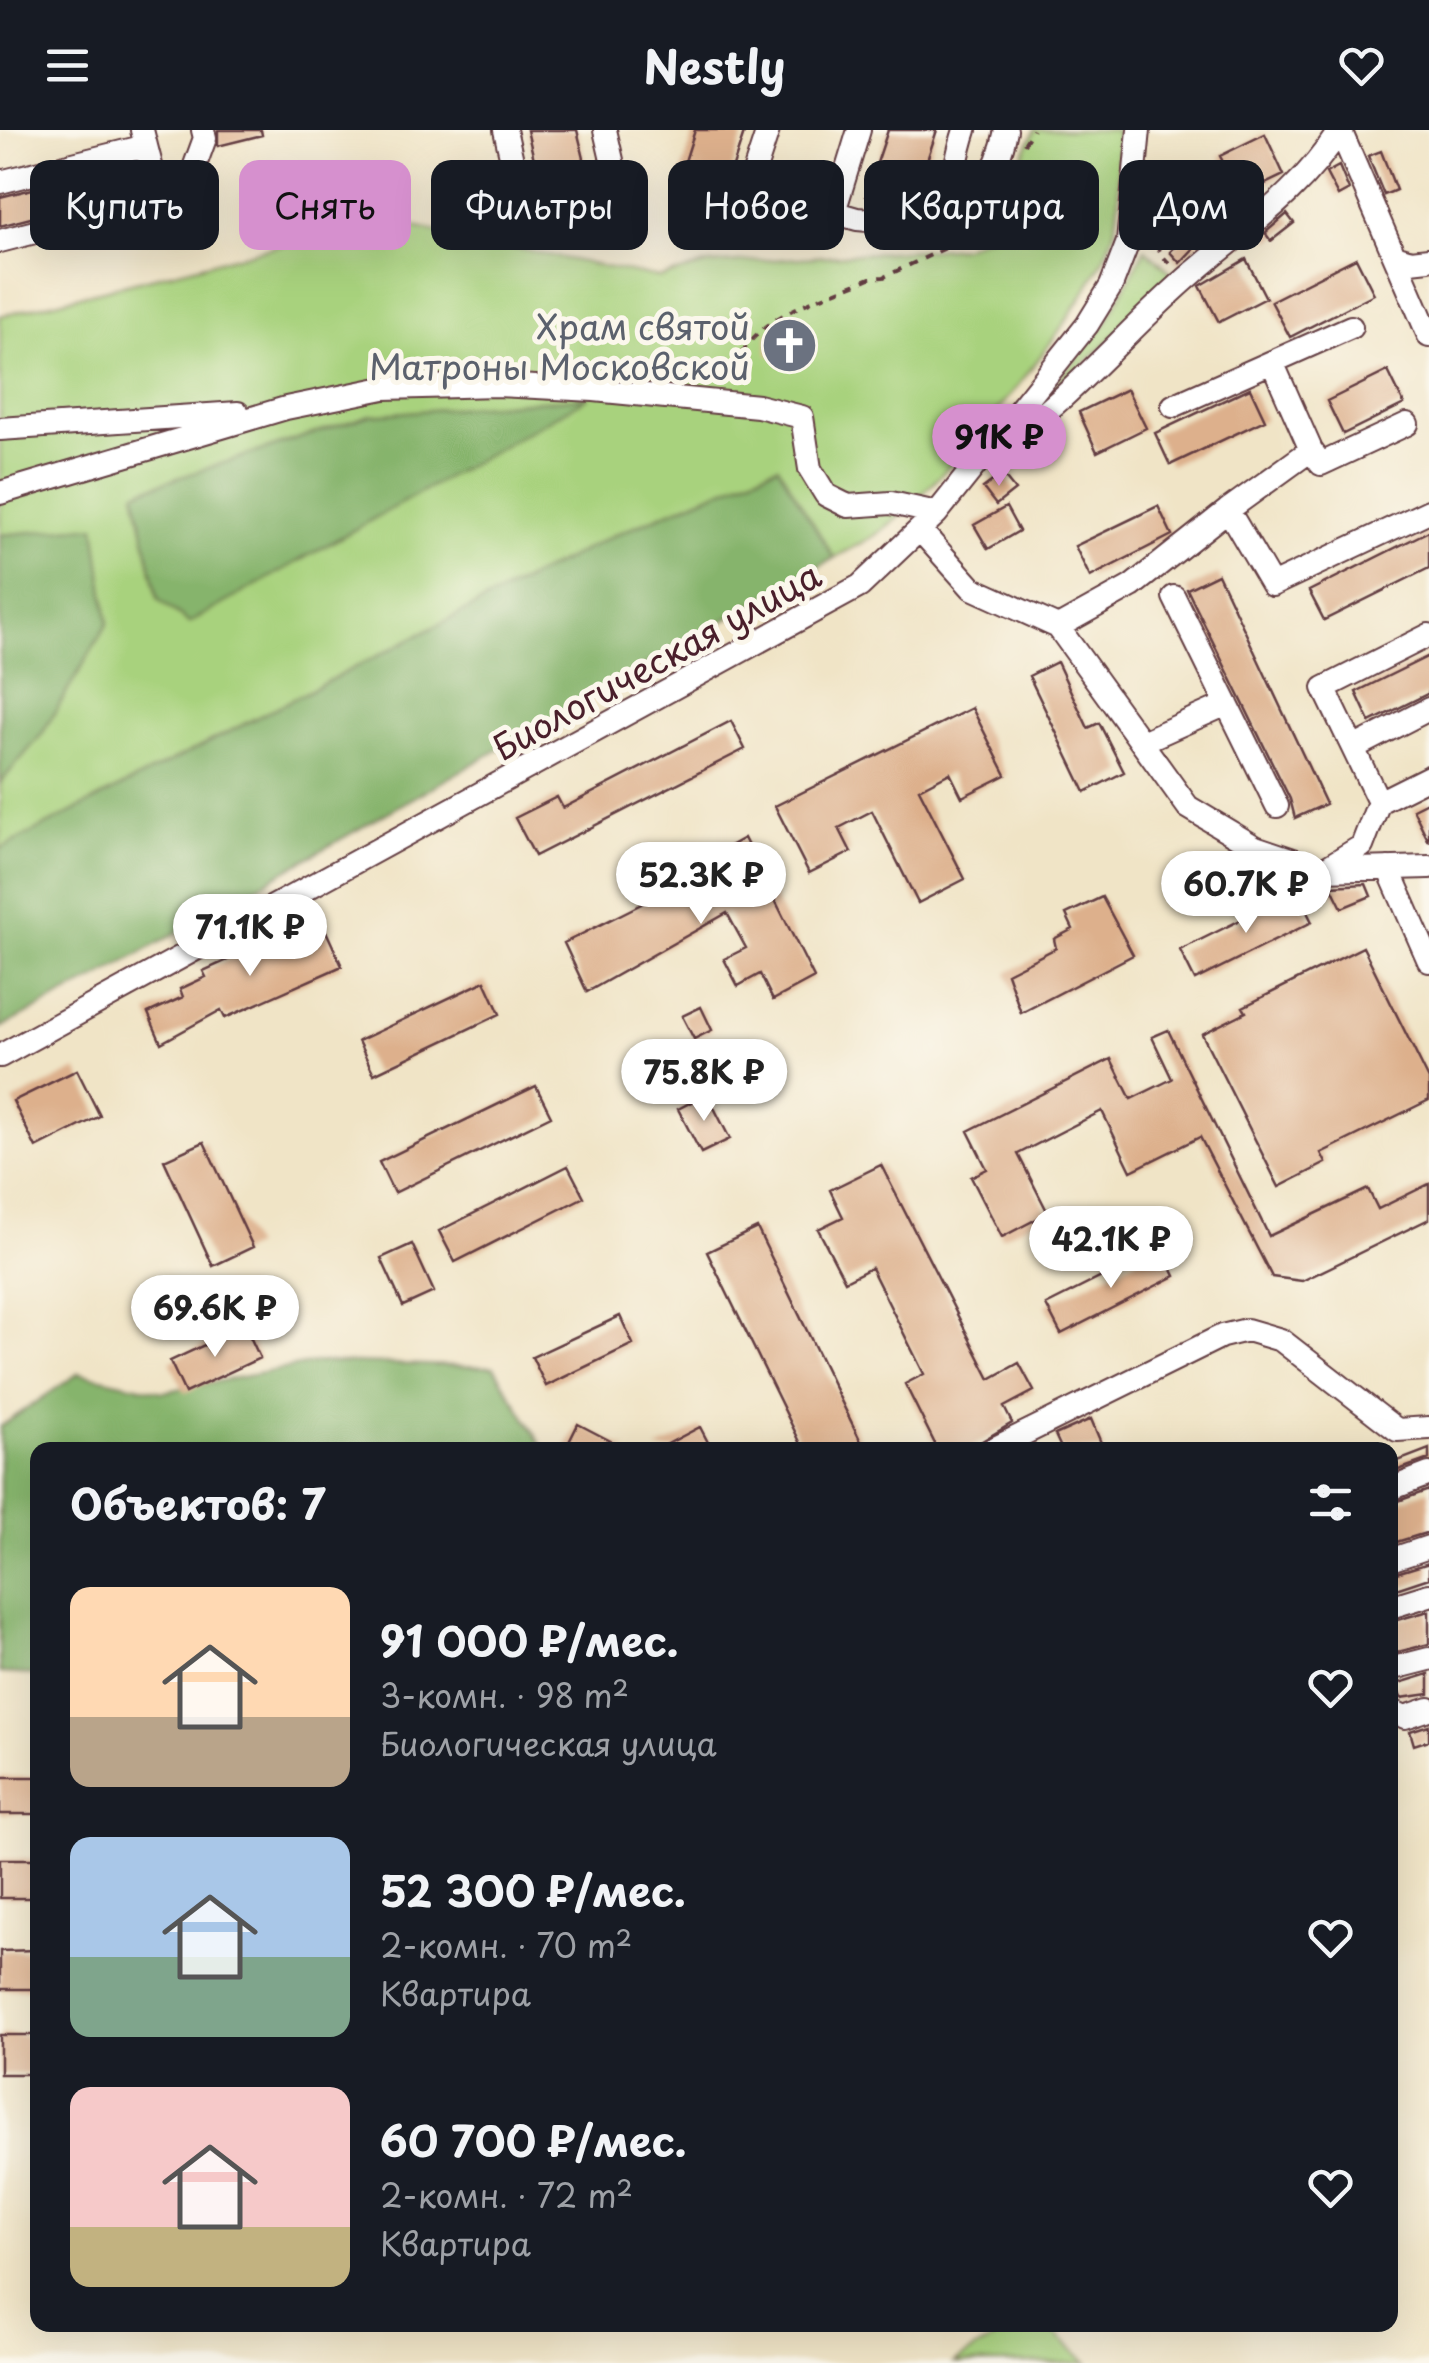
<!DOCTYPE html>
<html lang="ru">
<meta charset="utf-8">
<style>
body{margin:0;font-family:"Playpen Sans",sans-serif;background:#242831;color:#f1f3f6;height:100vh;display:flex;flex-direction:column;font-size:38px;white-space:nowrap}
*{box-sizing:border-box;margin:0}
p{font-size:32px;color:#9ea1a6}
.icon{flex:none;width:55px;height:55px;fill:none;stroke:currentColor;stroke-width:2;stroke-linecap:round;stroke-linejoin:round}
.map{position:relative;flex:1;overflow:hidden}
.side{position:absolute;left:30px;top:1312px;width:1368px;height:890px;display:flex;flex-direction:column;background:#171b24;border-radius:20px;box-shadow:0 10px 40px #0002}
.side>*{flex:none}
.hud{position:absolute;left:30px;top:30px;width:1370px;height:90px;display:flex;gap:20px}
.price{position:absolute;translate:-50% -85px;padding:0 22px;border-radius:35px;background:#fff;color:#222;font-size:32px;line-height:65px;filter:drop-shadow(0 2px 5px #0008)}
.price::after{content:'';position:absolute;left:50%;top:60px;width:30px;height:22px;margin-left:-15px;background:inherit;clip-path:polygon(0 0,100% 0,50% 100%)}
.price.current{background:#d690ce;color:#111}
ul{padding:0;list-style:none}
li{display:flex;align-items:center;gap:30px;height:250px;padding:0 40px}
li span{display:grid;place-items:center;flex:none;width:280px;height:200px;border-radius:20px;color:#555}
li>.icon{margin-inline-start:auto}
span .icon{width:120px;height:120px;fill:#fffc;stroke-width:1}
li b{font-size:42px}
h2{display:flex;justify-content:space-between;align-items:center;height:120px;padding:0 40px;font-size:42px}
.tag{padding:0 35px;border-radius:20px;background:#171b24;box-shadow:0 10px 40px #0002;font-size:35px;line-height:90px}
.tag.current{background:#d690ce;color:#111}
header{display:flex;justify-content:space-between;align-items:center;height:130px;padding:0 40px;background:#171b24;font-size:45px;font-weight:700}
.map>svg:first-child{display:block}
</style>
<header><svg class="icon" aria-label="menu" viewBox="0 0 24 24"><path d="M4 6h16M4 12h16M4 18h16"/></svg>Nestly<svg class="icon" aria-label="heart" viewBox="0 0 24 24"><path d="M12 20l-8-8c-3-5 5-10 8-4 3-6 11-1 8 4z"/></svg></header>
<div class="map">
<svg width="1429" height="2233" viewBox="0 0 1429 2233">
<rect width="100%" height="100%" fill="#fbf7ec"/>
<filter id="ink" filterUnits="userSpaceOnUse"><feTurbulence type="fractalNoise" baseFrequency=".01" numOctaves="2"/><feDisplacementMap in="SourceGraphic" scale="20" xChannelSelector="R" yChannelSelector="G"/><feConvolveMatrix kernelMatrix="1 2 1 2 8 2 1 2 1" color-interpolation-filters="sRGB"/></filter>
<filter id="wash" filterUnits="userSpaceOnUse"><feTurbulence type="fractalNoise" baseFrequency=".0048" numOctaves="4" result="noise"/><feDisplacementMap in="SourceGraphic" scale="40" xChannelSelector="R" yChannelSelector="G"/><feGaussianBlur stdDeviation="2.25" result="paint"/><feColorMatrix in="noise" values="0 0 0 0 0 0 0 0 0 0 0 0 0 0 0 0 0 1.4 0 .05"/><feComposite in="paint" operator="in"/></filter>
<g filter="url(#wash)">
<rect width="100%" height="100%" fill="#f0e4c6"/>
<path fill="#a8d27d" stroke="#797854" stroke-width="2.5" d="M1035,0H1117C1117,30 1121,63 1116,92C1104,165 942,356 881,401C867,412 849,419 834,428L777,336L612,406L0,719V186L380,90L659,148L709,134L963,117L996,102L1001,72Z
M1145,119L1173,144L1171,153L1034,280L1106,193Z
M1015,2195H1046L1087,2233H954Z"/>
<path fill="#86b46c" stroke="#686a4c" stroke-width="2.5" d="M589,267L189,493L158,469L135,362L370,285Z
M778,336L834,428L99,847L0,898V719L612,406Z
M95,396L108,493L42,604L0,653V405Z
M320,1232L494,1237L545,1320H38L37,1545L0,1543V1297L79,1243L163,1262Z"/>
<g id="blocks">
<path fill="#ddb08c" d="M218,0H261L262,5L218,16Z
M527,0H577L590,53L557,61L538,46Z
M695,0H745L726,58L681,44Z
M888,0H937L911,79L866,66Z
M1265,4L1284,45L1240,66L1220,26Z
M1381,21L1396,60L1384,65L1368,26Z
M135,34L142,59L0,96V67Z
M1339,36L1349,60L1338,66L1326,43Z
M1214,75L1225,85L1180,133L1170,122Z
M1287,84L1294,93L1271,111L1265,103Z
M1356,128L1374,164L1290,207L1271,171Z
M1246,129L1266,168L1219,192L1200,156Z
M781,198L812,205L811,226L782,230V225H767V203L781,204Z
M1388,241L1404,274L1343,304L1327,271Z
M1250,258L1265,290L1170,335L1155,303Z
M1127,259L1146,298L1097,322L1079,282Z
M1002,344L1015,360L996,375L983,358Z
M1158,376L1172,405L1090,447L1075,416Z
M1006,377L1019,401L988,419L974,395Z
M1429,401V438L1324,490L1309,461Z
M1218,444L1326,674L1295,688L1290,669L1187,459Z
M1429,526V563L1370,592L1356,562Z
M1057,532L1088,598L1099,593L1124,642L1085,662L1029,546Z
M972,578L1006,645L962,667L950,643L919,659L965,749L918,773L872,681L839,698L851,722L809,743L775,676Z
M731,591L745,619L535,726L515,688L557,667L563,678Z
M1429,671V712L1413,679Z
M744,708L814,848L773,870L760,844L738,856L724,829L746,818L727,783L587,862L564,813L707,741L703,731Z
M1366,754L1371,766L1342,778L1331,756Z
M1297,762L1312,792L1195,850L1180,820Z
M1102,767L1133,825L1021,883L1007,843L1056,818L1054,809L1073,799L1066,784Z
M320,788L342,836L225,888L221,880L161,913L148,883L183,867L180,859L206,847L203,841Z
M1363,817L1429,950V970L1321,1023L1326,1033L1279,1057L1202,904L1246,882L1243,877Z
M485,851L500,884L374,944L358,911Z
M701,877L712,900L694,909L682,886Z
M1168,900L1269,1106L1368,1059L1378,1079L1429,1054V1089L1302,1151L1272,1147L1200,1007L1131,1041L1102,981L1018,1024L1048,1083L1002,1107L971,1047L987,1039L968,1001L1111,929L1131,969L1172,949L1152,907Z
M666,913L673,928L646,940L639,925Z
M77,940L100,986L36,1018L13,971Z
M536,956L551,986L394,1063L379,1032Z
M707,964L730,1009L701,1023L678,979Z
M204,1012L253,1117L213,1136L164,1030Z
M881,1035L990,1249L1019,1233L1034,1261L1004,1277L1012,1293L967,1320H938L905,1254L924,1244L871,1138L845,1151L818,1099L843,1087L830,1060Z
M568,1036L584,1067L455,1132L439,1101Z
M757,1098L863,1316L854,1320H804L707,1122Z
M412,1114L434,1162L403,1176L381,1128Z
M1161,1117L1175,1146L1061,1204L1046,1175Z
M620,1186L633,1214L546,1256L532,1227Z
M245,1196L260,1228L185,1263L170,1231Z
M1091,1289L1104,1320H1062L1055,1305Z
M578,1294L628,1320H565Z
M700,1297L712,1320H656Z
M1429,1319V1329L1390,1343V1334Z
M1429,1360V1402L1390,1414V1374Z
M1429,1433V1448L1390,1461V1445Z
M1429,1481V1514L1390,1524V1492Z
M1429,1544V1564L1401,1568L1396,1554Z
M1429,1595V1610L1414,1615L1410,1601Z
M0,1647H38V1684H0Z
M0,1729H38V1768H0Z
M38,1820V1859H0V1821Z
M0,1905H38V1944H0Z"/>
</g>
</g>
<g filter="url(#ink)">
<use href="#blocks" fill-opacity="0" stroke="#633d42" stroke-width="2.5"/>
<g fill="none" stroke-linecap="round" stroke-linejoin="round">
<defs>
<path id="minor" d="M505,0L516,48L556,80L603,86L620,65L605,0
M768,0L749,58L857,89L939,96C953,65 954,32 965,0
M1340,0L1429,206
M0,52L146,16L142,0
M160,70L186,60L205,8L203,0
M834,82L859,0
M939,96C977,75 998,42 1006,0
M0,111L160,70L146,16
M1398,127L1411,131L1429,129
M1272,232L1351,197
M1173,276L1272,232L1311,320L1228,380
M0,299L238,283
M1001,316C1074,267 1127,199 1193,143C1250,94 1298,65 1340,0
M1311,320L1321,334L1407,294
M0,363L286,278L384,258L497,255L594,260L758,276L802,287L810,339L826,365L848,376L891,373L937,383
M920,400L972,458L1058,497L1188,677L1255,717L1323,740L1429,737
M1174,467L1277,676
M1058,497L1132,456L1228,380L1272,455L1429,381
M1142,612L1227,574
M1353,618L1429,579
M1379,672L1324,558L1429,505
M1326,738L1362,716L1379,672L1429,647
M1388,738L1429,831
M0,926L860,456L937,383L1087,195L1111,156L1128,112L1139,0
M991,1320L1222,1206L1247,1200L1281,1210L1397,1300L1429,1298
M1390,1359L1429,1344
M1390,1430L1429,1417
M1390,1477L1429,1465
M1390,1539L1429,1529
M1390,1580L1405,1587L1429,1579"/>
</defs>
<use href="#minor" stroke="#633d42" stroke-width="26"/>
<path stroke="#633d42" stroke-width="4" stroke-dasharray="8 8" stroke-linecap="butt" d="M1024,14L1033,0
M1156,44L1195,65L1244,77
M1156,50C1155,81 1145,116 1174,137
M732,253C740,188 818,170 870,148L884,147L990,97L998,72"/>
<use href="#minor" stroke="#fff" stroke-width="22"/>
</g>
</g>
<defs>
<symbol id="church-disc" viewBox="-11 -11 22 22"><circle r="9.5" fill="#6b7280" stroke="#fbf7ec"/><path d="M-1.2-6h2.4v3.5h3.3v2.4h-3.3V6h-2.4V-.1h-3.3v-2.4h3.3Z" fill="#fff"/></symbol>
</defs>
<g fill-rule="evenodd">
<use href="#church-disc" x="758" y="184" width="63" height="63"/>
</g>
<g text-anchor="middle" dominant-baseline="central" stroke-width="10" stroke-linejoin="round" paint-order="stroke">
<g font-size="35" fill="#5b616d" stroke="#fbf7ec" text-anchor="end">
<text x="750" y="195">Храм святой<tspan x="750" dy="40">Матроны Московской</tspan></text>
</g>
<g font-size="35" fill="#4a1f2b" stroke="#fbf7ec">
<text transform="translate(656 530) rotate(-29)">Биологическая улица</text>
</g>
</g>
</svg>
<b class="price current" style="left:999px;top:359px">91K ₽</b>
<b class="price" style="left:701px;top:797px">52.3K ₽</b>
<b class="price" style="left:1246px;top:806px">60.7K ₽</b>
<b class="price" style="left:250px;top:849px">71.1K ₽</b>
<b class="price" style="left:704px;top:994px">75.8K ₽</b>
<b class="price" style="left:1111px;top:1161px">42.1K ₽</b>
<b class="price" style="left:215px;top:1230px">69.6K ₽</b>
<div class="hud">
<a class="tag">Купить</a>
<a class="tag current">Снять</a>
<a class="tag">Фильтры</a>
<a class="tag">Новое</a>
<a class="tag">Квартира</a>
<a class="tag">Дом</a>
</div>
<section class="side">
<h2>Объектов: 7<svg class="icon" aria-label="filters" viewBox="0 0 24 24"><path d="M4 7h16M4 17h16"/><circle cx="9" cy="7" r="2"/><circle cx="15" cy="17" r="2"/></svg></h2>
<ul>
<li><span style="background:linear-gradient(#ffd9b3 65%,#b9a48a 0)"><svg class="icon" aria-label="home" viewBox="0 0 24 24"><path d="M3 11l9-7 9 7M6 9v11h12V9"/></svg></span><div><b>91 000 ₽/мес.</b><p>3-комн. · 98 m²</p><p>Биологическая улица</p></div><svg class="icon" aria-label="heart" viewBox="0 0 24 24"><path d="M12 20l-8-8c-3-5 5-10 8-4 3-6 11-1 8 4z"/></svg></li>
<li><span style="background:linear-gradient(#a9c7e8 60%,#7fa58c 0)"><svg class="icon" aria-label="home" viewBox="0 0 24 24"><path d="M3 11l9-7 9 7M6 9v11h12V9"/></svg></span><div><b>52 300 ₽/мес.</b><p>2-комн. · 70 m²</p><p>Квартира</p></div><svg class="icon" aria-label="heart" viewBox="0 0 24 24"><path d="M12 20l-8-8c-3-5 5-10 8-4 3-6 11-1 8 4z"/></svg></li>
<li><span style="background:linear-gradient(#f6c9c9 70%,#c2b280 0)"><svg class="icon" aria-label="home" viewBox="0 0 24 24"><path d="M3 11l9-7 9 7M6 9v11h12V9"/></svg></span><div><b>60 700 ₽/мес.</b><p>2-комн. · 72 m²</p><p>Квартира</p></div><svg class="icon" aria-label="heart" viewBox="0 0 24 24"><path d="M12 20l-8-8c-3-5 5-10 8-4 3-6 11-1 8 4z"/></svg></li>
</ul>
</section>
</div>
